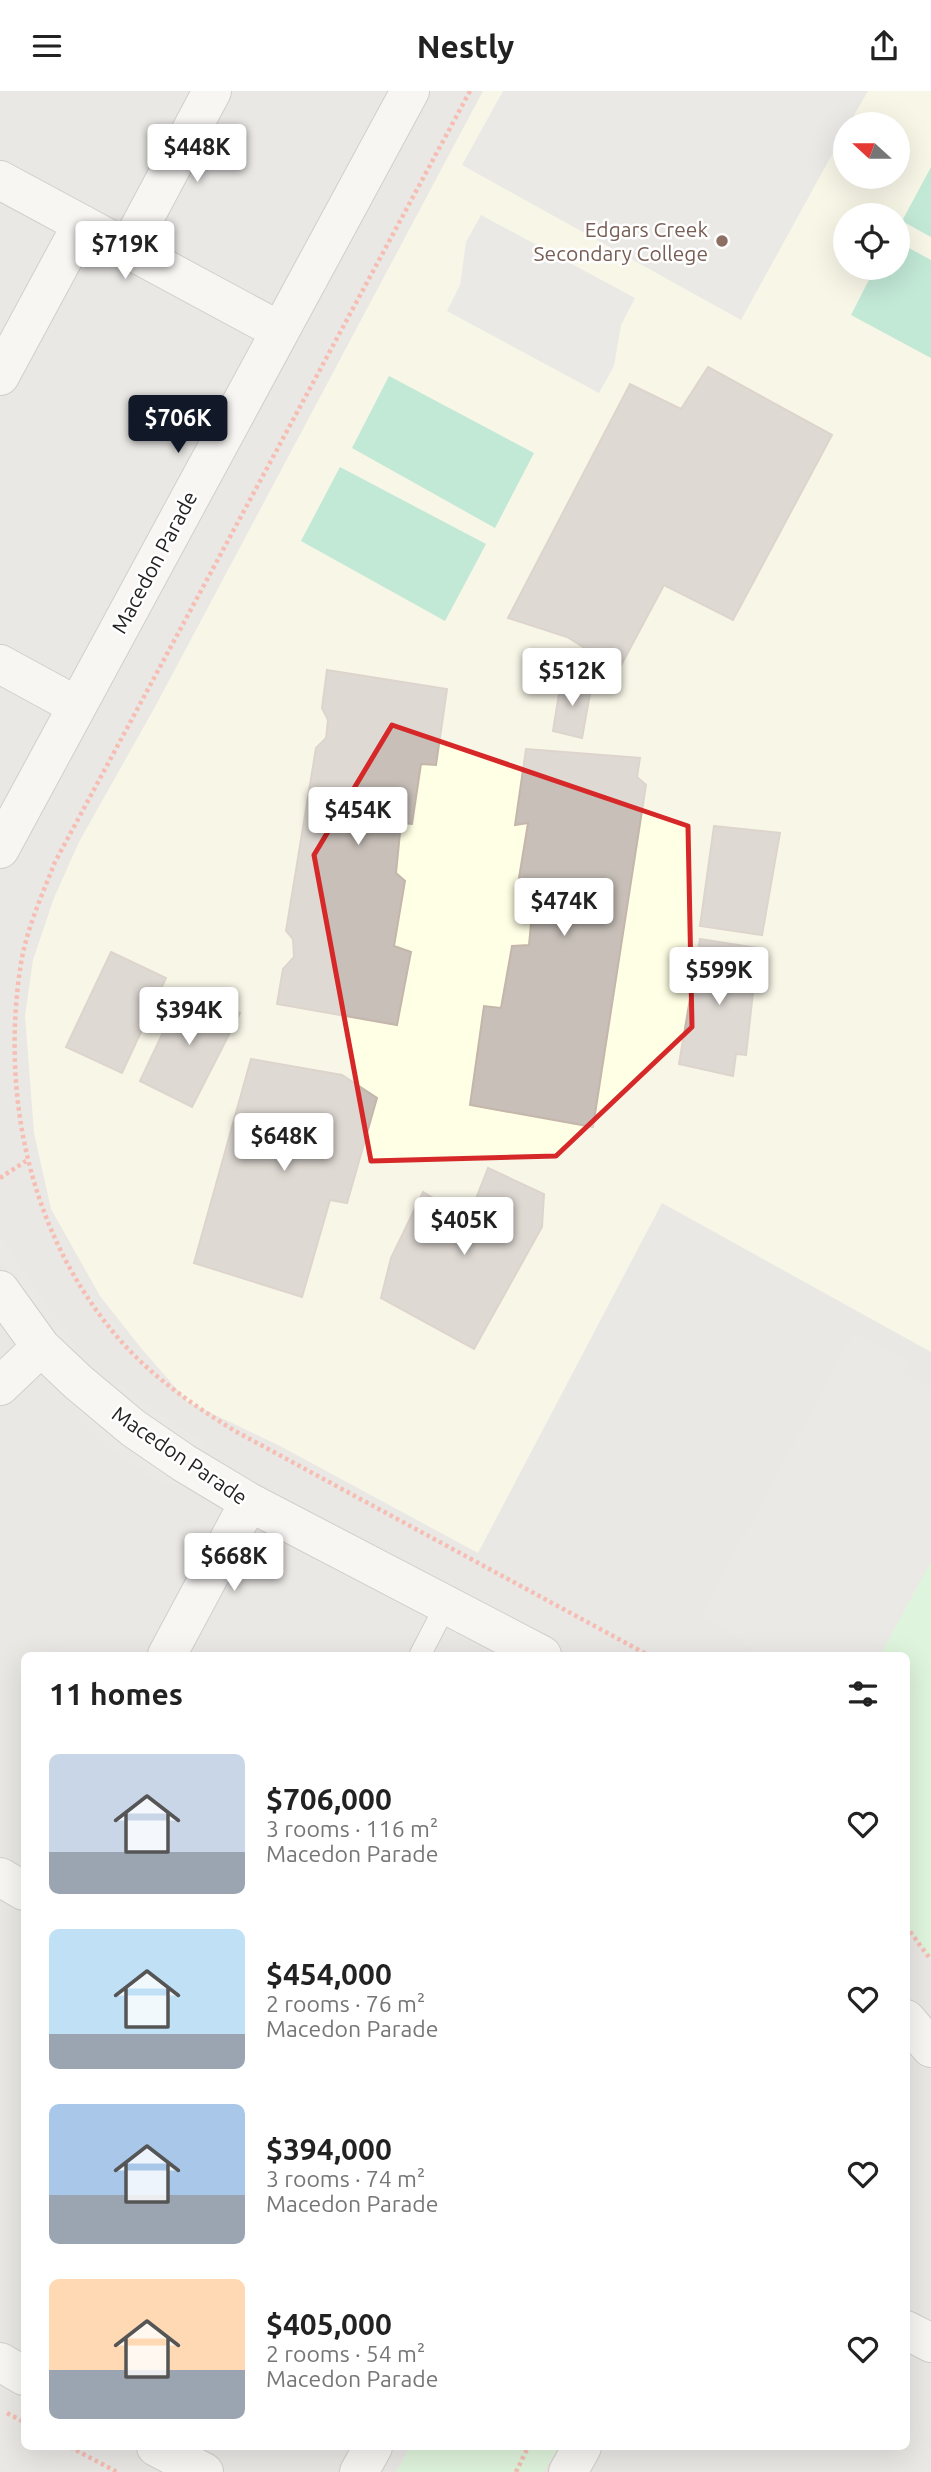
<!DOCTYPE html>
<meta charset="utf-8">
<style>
body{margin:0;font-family:Ubuntu,sans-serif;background:#f6f6f6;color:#222;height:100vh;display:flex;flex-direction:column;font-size:26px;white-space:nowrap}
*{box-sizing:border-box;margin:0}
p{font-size:23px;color:#767676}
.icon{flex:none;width:38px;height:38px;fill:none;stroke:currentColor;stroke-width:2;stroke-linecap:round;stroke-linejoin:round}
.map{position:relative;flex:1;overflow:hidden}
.side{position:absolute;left:21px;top:1561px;width:889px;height:798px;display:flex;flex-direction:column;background:#fff;border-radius:10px;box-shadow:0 7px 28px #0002}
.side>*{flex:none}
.needle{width:46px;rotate:291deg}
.fabs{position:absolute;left:833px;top:21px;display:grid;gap:14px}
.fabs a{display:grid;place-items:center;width:77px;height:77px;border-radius:50%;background:#fff;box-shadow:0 7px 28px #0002;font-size:35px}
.price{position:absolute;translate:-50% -60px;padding:0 16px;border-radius:7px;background:#fff;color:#222;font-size:23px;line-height:46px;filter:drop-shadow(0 2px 4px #0008)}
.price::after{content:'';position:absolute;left:50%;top:42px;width:21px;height:16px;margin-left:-10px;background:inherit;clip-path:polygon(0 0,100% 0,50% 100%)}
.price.active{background:#111827;color:#fff}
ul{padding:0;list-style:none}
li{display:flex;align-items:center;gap:21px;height:175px;padding:0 28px}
li span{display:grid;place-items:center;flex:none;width:196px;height:140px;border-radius:10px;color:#555}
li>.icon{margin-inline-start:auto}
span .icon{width:84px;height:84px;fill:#fffc;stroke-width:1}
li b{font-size:30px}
h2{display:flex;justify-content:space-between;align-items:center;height:84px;padding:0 28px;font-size:30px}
header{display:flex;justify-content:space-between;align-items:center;height:91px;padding:0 28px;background:#fff;font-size:32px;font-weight:700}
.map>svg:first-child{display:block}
</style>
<header><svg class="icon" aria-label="menu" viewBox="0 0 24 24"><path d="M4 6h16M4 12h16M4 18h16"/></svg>Nestly<svg class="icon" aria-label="share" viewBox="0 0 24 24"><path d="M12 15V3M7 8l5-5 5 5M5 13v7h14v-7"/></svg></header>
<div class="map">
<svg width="931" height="2381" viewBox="0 0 931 2381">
<rect width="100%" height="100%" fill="#f2efe9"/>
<path fill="#e0dfdf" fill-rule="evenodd" d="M0,0H931V2381H0ZM845,33H898V86H845ZM845,124H898V177H845ZM24,1564H906V2356H24Z"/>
<path fill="#ffffe5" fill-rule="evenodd" d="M483,0H931V1261L662,1112L478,1462L280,1355L188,1311L141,1257L100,1205L51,1118L34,1042L25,925L33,869L54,807L79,751L156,614ZM845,33H898V86H845ZM845,124H898V177H845Z"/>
<path fill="#c8facc" d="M931,1470V1869L907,1835L906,1564H880Z
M410,2356H558L544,2381H396Z"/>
<path fill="#88e0be" d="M931,76V146L902,130Z
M898,151L931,169V267L851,224L875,177H898Z
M389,285L534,362L495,437L352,357Z
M340,376L486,453L445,530L301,450Z"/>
<path fill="#e2e2e2" d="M503,0H868L849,33H845V40L741,229L462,74Z
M481,124L635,207L621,234L614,275L599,302L447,220L460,194L466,151Z
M0,1143L26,1184L75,1251L77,1269L46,1235L0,1168Z
M854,1241L910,1270L904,1283L931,1298V1470L880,1564H751L742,1550L701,1524Z
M96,1288L122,1295L203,1352L213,1373Z
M75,1311L183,1393H160L101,1351L78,1329Z"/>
<path fill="#c7bfb8" stroke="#c4b6ab" stroke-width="2" d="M708,276L832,344L733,529L664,494L619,578L567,546L508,527L630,293L681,318Z
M327,579L447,598L436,674L421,673L412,733L401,732L396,782L405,790L394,855L411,861L397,934L277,913L283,878L294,866L293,848L286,840L316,657L326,647L328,629L322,617Z
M561,590L592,592L582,647L553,640Z
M526,658L640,667L637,686L646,694L593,1036L470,1014L484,915L501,917L512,855L529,854L534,800L517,799L528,732L515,734Z
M714,735L780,742L762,844L700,835Z
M700,848L758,857L746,964L736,963L733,985L679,973Z
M111,861L166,887L122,982L66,956Z
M184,897L240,922L192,1016L140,990Z
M251,968L342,984L377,1007L347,1112L330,1109L302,1206L194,1172Z
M488,1077L544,1103L542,1136L474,1258L381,1207L391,1167L423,1101L468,1128Z"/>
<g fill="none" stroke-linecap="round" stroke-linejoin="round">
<defs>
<path id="lane" d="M420,1564L446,1514"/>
<path id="street" d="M0,89L278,239
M128,158L212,0
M0,285L82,133
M0,573L77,615
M0,758L410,0
M0,1199L41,1256L78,1291L133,1337L184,1372L249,1411L542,1564
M0,1295L41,1256
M167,1564L249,1411
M0,1786L24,1800
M906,1928L931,1957
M906,2239L931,2252
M0,2271L24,2285
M156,2356L204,2381
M359,2381L373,2356
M568,2381L582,2356"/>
</defs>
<use href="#lane" stroke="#a9a9a9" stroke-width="23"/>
<use href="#street" stroke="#a9a9a9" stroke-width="40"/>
<path stroke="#fa8072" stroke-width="4.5" stroke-dasharray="3.5 3.5" stroke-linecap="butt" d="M470,0L55,771C42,804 27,837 21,872C0,1005 30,1145 119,1248C152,1286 193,1314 235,1340L648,1564
M0,1087L26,1070
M906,1835L931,1869
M7,2322L24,2331
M70,2356L117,2381
M516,2381L528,2356"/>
<use href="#lane" stroke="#fff" stroke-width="21"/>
<use href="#street" stroke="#fff" stroke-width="38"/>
</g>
<path d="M0 0H931V2381H0ZM392,634L688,735L692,936L556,1065L371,1070L314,764Z" fill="#f2efe9" fill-opacity=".55" fill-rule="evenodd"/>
<path fill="none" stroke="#d62828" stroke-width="5" stroke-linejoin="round" d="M392,634L688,735L692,936L556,1065L371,1070L314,764Z"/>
<circle fill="#8d6e63" stroke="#fff" stroke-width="2.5" cx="722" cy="150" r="7"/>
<g text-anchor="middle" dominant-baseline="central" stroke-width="5" stroke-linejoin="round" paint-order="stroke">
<g font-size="21" fill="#785e54" stroke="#fff" text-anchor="end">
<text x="708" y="138">Edgars Creek<tspan x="708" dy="24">Secondary College</tspan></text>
</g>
<g font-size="21" fill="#222" stroke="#fff">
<text transform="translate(154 471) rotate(-62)">Macedon Parade</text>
<text transform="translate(180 1364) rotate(34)">Macedon Parade</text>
</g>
</g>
</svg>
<div class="fabs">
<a><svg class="needle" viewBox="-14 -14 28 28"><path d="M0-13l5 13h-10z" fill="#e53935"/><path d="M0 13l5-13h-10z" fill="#767676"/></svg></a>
<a><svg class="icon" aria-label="locate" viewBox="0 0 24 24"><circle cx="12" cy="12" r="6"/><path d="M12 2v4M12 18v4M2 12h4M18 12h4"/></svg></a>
</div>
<b class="price" style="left:197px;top:93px">$448K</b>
<b class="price" style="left:125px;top:190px">$719K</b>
<b class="price active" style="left:178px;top:364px">$706K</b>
<b class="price" style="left:572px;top:617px">$512K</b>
<b class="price" style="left:358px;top:756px">$454K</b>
<b class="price" style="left:564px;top:847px">$474K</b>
<b class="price" style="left:719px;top:916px">$599K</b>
<b class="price" style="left:189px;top:956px">$394K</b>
<b class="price" style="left:284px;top:1082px">$648K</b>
<b class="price" style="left:464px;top:1166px">$405K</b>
<b class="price" style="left:234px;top:1502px">$668K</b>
<section class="side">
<h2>11 homes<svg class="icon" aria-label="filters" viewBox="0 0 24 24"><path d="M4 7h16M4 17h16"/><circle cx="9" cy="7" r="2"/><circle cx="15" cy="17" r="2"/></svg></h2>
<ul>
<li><span style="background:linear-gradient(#c9d6e8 70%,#9aa5b1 0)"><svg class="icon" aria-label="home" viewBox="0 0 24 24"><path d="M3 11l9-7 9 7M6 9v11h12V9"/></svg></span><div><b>$706,000</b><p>3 rooms · 116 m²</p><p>Macedon Parade</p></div><svg class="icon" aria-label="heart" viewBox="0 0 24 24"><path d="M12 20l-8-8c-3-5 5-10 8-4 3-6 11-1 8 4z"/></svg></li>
<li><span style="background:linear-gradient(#bfe0f5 75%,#9aa5b1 0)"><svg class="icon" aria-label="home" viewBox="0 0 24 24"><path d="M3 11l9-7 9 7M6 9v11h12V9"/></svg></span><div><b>$454,000</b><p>2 rooms · 76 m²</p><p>Macedon Parade</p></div><svg class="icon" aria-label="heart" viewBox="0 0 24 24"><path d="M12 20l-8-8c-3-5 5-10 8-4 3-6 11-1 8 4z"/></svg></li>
<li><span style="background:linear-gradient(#a9c7e8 65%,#9aa5b1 0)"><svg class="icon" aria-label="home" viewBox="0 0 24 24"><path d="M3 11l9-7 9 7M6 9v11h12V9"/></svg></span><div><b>$394,000</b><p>3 rooms · 74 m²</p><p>Macedon Parade</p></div><svg class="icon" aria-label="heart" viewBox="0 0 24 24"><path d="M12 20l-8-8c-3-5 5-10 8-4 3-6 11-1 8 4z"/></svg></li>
<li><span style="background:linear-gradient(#ffd9b3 65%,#9aa5b1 0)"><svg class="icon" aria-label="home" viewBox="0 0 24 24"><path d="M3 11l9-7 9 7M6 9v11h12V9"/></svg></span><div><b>$405,000</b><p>2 rooms · 54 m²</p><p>Macedon Parade</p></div><svg class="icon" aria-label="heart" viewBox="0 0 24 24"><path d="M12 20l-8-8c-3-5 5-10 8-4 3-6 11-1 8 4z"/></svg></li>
</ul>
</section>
</div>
